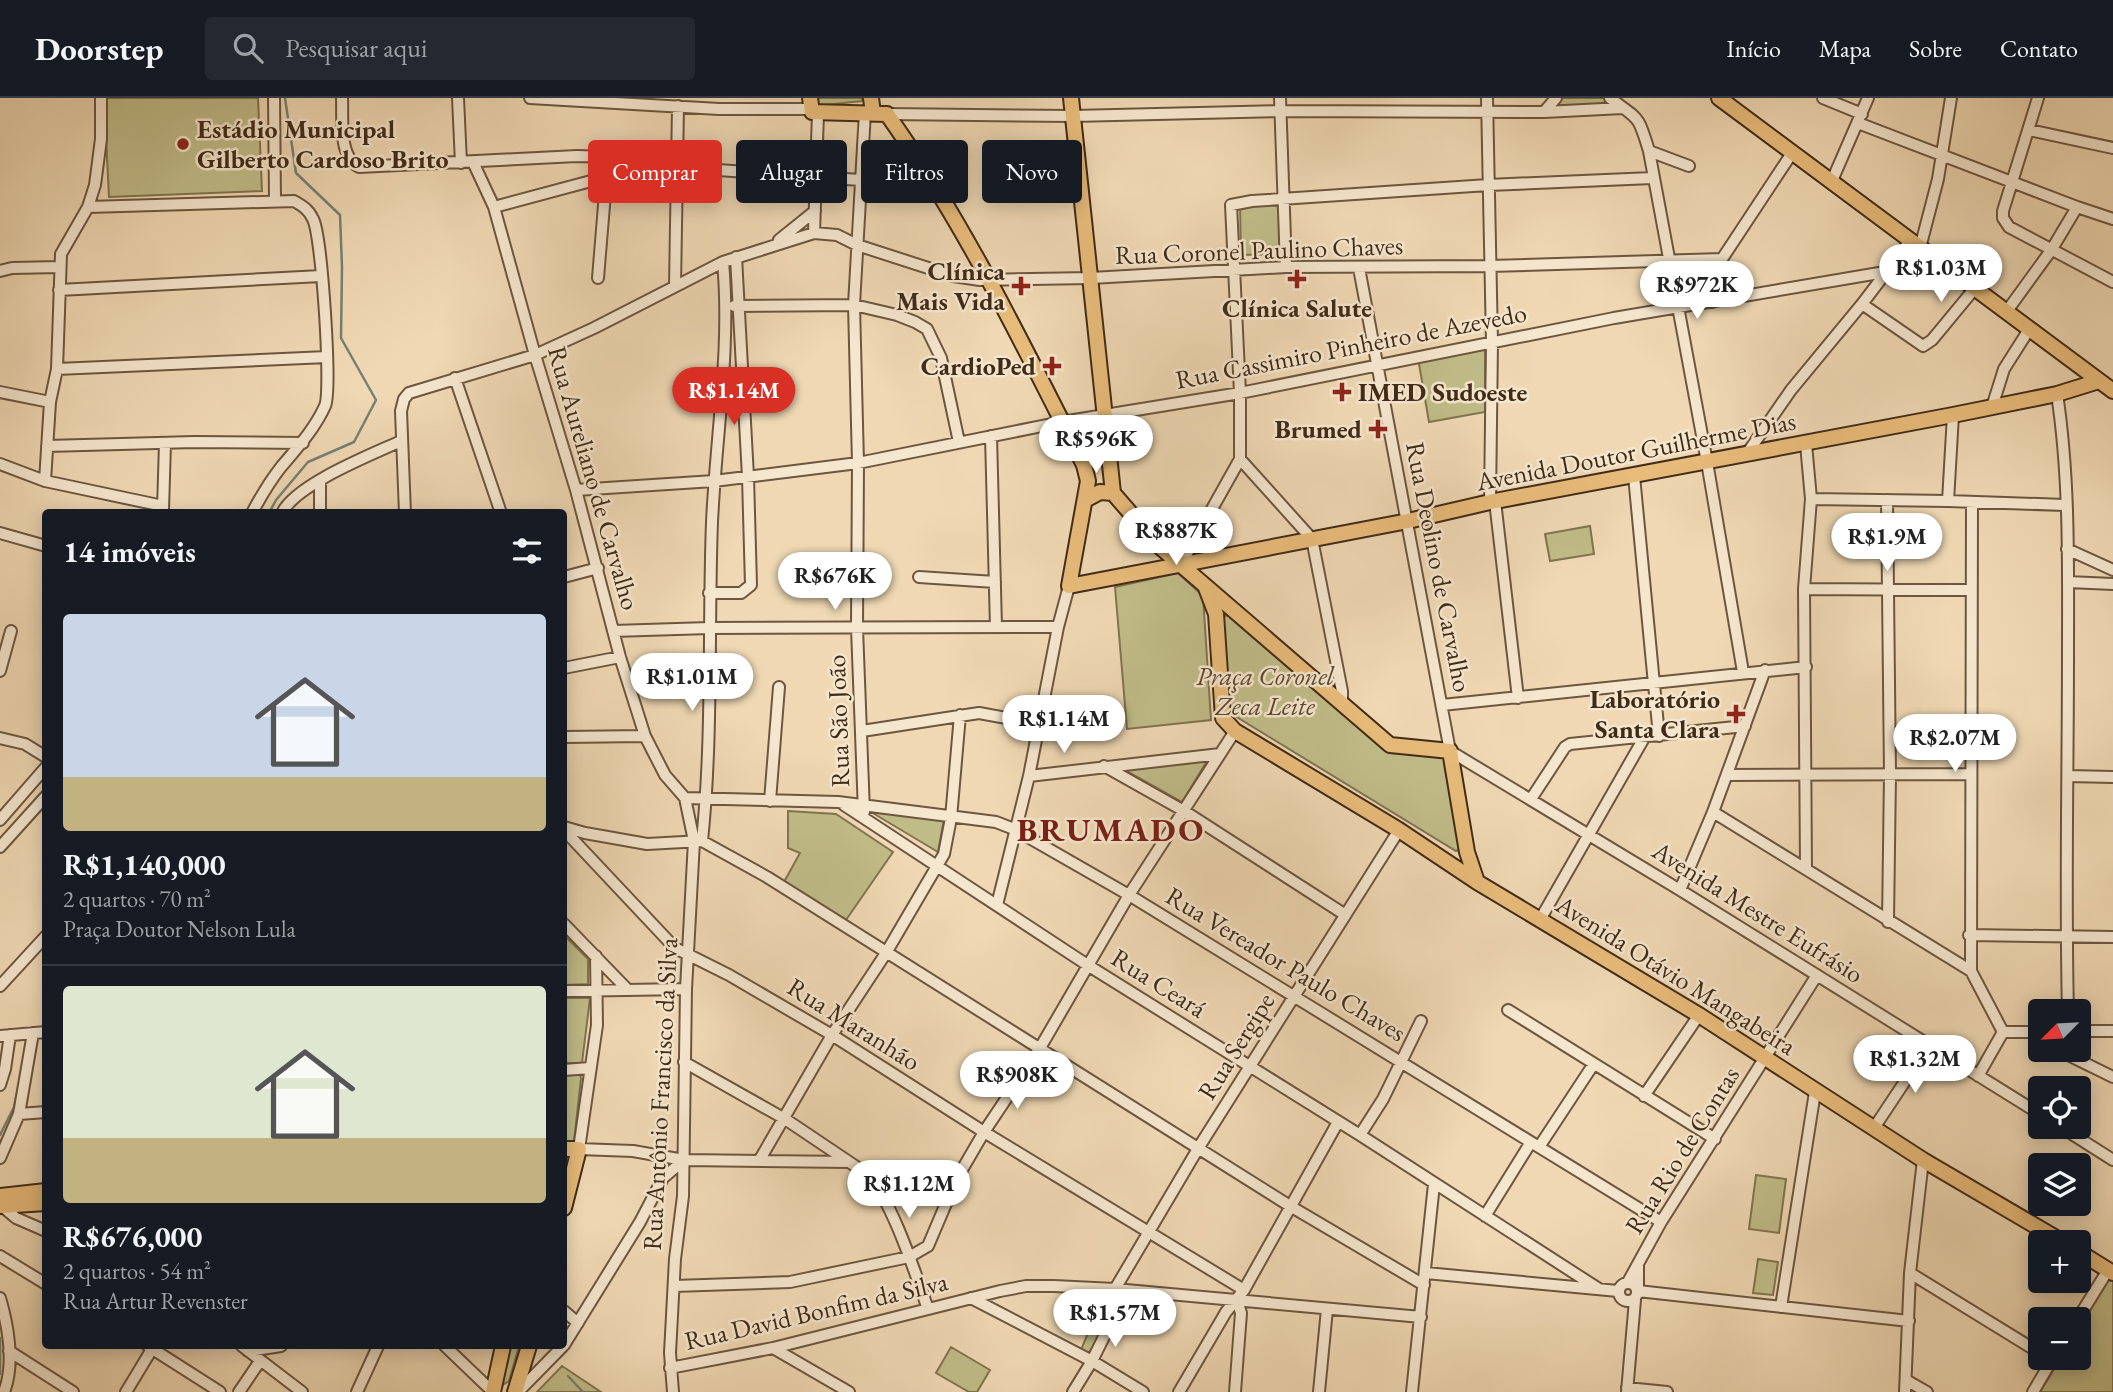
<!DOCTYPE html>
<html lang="pt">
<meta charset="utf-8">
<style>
body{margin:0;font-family:"EB Garamond",serif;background:#242831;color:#f1f3f6;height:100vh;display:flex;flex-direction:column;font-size:26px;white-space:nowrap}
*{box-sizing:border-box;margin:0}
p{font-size:23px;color:#9ea1a6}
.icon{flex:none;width:38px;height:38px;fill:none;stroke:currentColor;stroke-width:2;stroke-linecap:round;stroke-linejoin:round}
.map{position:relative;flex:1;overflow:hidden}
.sheet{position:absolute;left:42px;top:411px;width:525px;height:840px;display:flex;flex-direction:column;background:#171b24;border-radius:7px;box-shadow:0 4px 18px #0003}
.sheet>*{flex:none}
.banner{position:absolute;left:588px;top:42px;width:665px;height:63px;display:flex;gap:14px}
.needle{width:46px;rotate:246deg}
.controls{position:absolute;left:2028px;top:901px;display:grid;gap:14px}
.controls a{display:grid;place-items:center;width:63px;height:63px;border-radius:7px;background:#171b24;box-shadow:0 4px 18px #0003;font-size:35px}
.price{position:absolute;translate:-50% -60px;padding:0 16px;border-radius:24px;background:#fff;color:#222;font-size:23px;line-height:46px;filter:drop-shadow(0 2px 4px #0008)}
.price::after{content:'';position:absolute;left:50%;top:42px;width:21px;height:16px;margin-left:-10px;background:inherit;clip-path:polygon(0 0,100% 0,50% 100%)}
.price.on{background:#d93025;color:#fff}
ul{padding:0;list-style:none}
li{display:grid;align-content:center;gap:14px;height:371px;padding:0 21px}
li+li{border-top:2px solid #363941}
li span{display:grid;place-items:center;height:217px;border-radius:7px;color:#555}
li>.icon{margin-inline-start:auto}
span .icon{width:126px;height:126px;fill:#fffc;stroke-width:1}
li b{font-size:30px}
h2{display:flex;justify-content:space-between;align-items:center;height:84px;padding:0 21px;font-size:30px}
.pill{padding:0 24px;border-radius:7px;background:#171b24;box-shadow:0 4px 18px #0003;font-size:24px;line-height:63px}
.pill.on{background:#d93025;color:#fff}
header{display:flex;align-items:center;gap:42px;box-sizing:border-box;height:98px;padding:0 35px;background:#171b24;border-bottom:2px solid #363941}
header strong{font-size:33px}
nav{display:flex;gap:38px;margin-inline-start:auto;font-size:24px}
.search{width:490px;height:63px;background:#242831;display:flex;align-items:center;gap:18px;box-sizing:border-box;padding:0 24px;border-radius:7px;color:#9ea1a6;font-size:26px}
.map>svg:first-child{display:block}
</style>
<header>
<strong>Doorstep</strong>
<div class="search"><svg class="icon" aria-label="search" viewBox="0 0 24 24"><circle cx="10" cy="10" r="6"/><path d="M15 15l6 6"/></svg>Pesquisar aqui</div>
<nav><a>Início</a><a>Mapa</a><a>Sobre</a><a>Contato</a></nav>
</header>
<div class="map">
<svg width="2113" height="1294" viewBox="0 0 2113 1294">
<rect width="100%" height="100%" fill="#efd8b3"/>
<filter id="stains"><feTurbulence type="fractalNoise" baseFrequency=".00286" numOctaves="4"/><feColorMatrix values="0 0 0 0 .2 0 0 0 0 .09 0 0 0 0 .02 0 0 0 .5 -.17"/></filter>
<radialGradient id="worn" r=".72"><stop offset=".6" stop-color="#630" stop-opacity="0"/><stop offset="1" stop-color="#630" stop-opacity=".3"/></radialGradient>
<path fill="#c0bc88" stroke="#807450" stroke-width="2" d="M104,0H258L262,93L109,99Z
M815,0H862V3L815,8Z
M1560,0H1605L1616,9L1552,10Z
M1279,105L1281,156L1241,157L1240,106Z
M1715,165L1706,198L1683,203L1676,168Z
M1485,246V314L1429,324L1418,260Z
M1590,428L1594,456L1550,463L1545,436Z
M1178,475L1203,498L1211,622L1127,631L1115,489Z
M1229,515L1389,648L1443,650L1464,749L1456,753L1230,615L1221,522Z
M1207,663L1182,704L1118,668Z
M788,713L836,716L893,754L846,822L784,784L800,755L788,750Z
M871,714L944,721L938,754Z
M564,837L588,861V886L564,887Z
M564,900H590L582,965H564Z
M579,974L581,980L574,1043H564V975Z
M1756,1077L1786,1081L1779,1135L1749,1131Z
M1758,1161L1778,1164L1773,1197L1753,1195Z
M2111,1178L2113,1180V1294H2040L2061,1260H2079V1231Z
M1090,1195H1108L1116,1206L1115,1213L1087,1258L1080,1254L1097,1214L1089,1211Z
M508,1248H519L509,1283L501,1288Z
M951,1249L990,1272L977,1294H969L936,1275Z
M562,1268L601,1294H537Z"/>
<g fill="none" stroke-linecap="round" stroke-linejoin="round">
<path stroke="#768074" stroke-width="2.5" d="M269,415L276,402L308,364L354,344L376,302L341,240L342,169L340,117L296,75L285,0
M0,1037L14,1009L22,971
M0,1240V1276
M568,1278L583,1294"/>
<defs>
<path id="minor" d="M274,0L275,102
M342,0C343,20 338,59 359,69L577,58L676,61
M458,0L461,65
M530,0L719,11H811
M1280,0L1286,169
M1487,0L1492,244L1490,404
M1610,0C1639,22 1638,16 1649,53L1707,364L1743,574
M1823,0L1862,16
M2038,0L2003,113V120L2009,129L2113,184
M1544,14L1556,0
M887,16L1073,18L1281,13L1544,14L1623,10
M1858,25L2077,109L2113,121
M2029,32L2113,50
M1649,53L1689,68
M473,64L494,109L535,257L576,392L620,559L645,638L665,677L685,700L694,743L686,891L683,1098L675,1161L670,1255L673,1294
M676,69L860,82
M1831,85L1868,0
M88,109L294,103C303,108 309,112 313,121C322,139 332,292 325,308C314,332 297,350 281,369C270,383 260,400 252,415
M494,109L606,79
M814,135L818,15
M779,142L815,113
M1920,150L1938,81L1951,0
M1359,170L1450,653L1680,792L2040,1016
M0,173L12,170L59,169
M598,180L608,59
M675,188L678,8
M59,192L321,178
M1712,204L1722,161L1792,55
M1862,206L1923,248L1932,242L1975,190
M734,208L854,207L897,217L915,224L927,231L941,260L959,344
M2007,213L2052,151L2077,109
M57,271L327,259
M455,280L501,415
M0,294L50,304
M2057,296C2070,381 2068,470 2068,556C2068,675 2065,794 2068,914
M1992,309L2004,271L2030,230
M991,338L996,529
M1806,346L1811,401L1804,491L1806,771
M47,348L194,344L303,345
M1746,357L1791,292L1862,206L1910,143
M1240,361L1312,441L1342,593V607
M0,366L45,383L163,408
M1634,378L1659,638
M320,382V415
M45,383L50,304L57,271L61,156L88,109L95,87L101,41V0
M576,392L714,383L858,365L1062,324L1240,295L1614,220L1885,174
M1811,401L1948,403L2065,407
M1887,402L1890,676L1888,824
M1495,403L1518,600
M1948,403L1953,317
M1972,404L1971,873L2003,934
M163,412L165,345
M282,415C296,386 371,357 401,343
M405,415L401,313L404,301L409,295L535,257L594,230L723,164L814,135L837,137L857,147L953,178L980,182L1091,180L1286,169L1490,168L1722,161
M0,435L46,448
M2067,451L2113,472
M1180,468L1240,361V295L1231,107L1252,103L1488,87L1652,80
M564,479L598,470
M919,479L995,484
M2068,484L2113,486
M1804,491L1970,492
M709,495H741L751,487L748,379L736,159
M613,533L709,530L1058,529
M564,570L620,559
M0,573L11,533
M1442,607L1806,569
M862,633L979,615L1039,626
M564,639L645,638
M0,640L25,646L46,659
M1104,668L1184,713L1344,816
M1727,677L1970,676
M1029,678L1220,656
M2068,678L2113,679
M685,700L838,704L996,724L1014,731L1129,797L1661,1124
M1531,701L1565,649L1570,646L1745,628
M770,703L779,589
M844,707L1089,868L1360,1037L1599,1191
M864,714L857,530L858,365L854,207L865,14
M1713,714L1971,873
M0,722L46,669
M564,729L585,735L647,746L702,743L767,779L1290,1108L1424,1187
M564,732L675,850L729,877L832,937L984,1034L1244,1192
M702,743C713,637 708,530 712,424C716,337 731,250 723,164
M0,749L46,698
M1680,792L1713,714L1765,572
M997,807L1029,678L1058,529L1069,488
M1541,820L1644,640
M564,826L628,892
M1969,837L2113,839
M596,858L597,927L579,1051L633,1053L684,1062L849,1064
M0,888L46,838
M564,893L686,891
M1508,912L1715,1041
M2079,933H2113
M2003,934H2040
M0,938L46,934
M2058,952L2113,979
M684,964L785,1021L867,1076C892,1102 915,1175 928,1211
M564,972L590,970
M1978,978L2003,934
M0,987L5,971L10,937
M1644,998L1699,917
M19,1016L46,1014
M2061,1029L2113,1062
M1874,1030L1929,947
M1360,1037L1383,1001L1421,923
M1539,1049L1593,967
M0,1060L19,1016L33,935
M759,1063L832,937L886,855L944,756L951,720L960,617
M3,1109L16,1120L46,1133
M1485,1118L1531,1044
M0,1158L46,1186
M1638,1168V1193L1909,1223
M1426,1175L1618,1193
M1910,1175L2040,1255
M1628,1184L1661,1124L1817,877
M1619 1194a9 9 0 1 1 18 0a9 9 0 1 1-18 0Z
M674,1188L790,1184L909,1159L928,1148L956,1082L984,1034L1040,950L1129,797L1235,633
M1115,1191L1199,1049L1399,732
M0,1200C8,1227 15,1266 4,1294
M971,1200L1092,1263L1143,1294
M1781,1209L1815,994
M564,1213L578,1225
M2077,1222L2108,1172
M564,1247L640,1124L663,1080L684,1062
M148,1248L220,1294
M242,1248L302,1294
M445,1248L493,1294
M773,1250L849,1294
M9,1253L73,1294
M248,1253L281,1248
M670,1270L773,1250L1000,1193L1026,1188H1054L1115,1191L1421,1219
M1906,1282L1927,1294
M1627,1290L1667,1294
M126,1294L152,1251
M239,1294L260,1263
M357,1294L378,1248
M518,1294L563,1248
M1073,1294L1092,1263L1127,1192
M1179,1294L1226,1214L1244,1192L1338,1024
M1235,1294L1241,1215L1237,1202
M1319,1294L1327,1211
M1412,1294L1434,1086
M1627,1294L1635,1202
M1905,1294L1910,1175L1923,1062
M2033,1294L2053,1260"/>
<path id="major" d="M810,0L812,14L887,16C965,126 1023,247 1084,367L1088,383L1069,488L1408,423L1490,404L1953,317L2057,296L2099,283
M871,0L873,15
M1071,0L1113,395
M1719,0L2113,293
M1113,395L1159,448L1390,647L1450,653L1467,754L1477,784
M1085,402L1100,394L1113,395
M1206,490L1216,516L1223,620L1235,633L1399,732L1477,784L1699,917L1923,1062L2063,1144
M564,1051H579L564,1110
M0,1098L46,1093
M0,1108L46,1105
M2079,1154L2113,1175
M493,1294L503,1248
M515,1294L529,1248"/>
</defs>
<use href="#minor" stroke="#6c563f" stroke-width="14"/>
<use href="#major" stroke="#402b18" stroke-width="18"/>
<use href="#minor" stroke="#f5e6ce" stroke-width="10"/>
<use href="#major" stroke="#e8bc7a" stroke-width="14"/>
</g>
<g fill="#8f2418" stroke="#f5e6ce" stroke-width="2.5">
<circle cx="183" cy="46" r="7"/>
<path d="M1293.5 170.5h7v7h7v7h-7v7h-7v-7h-7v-7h7z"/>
<path d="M1017.5 177.5h7v7h7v7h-7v7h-7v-7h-7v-7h7z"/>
<path d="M1048.5 257.5h7v7h7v7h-7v7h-7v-7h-7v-7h7z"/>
<path d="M1338.5 283.5h7v7h7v7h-7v7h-7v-7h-7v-7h7z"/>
<path d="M1374.5 320.5h7v7h7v7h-7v7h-7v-7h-7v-7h7z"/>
<path d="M1732.5 605.5h7v7h7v7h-7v7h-7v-7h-7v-7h7z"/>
</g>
<g text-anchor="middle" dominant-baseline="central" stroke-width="5" stroke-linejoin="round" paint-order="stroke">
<g font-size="26" font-weight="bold" fill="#402b18" stroke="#f5e6ce" text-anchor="end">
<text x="197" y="31" text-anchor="start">Estádio Municipal<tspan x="197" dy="30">Gilberto Cardoso Brito</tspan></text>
<text x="1005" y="173">Clínica<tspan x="1005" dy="30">Mais Vida</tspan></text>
<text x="1297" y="210" text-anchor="middle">Clínica Salute</text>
<text x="1036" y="268">CardioPed</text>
<text x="1358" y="294" text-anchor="start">IMED Sudoeste</text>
<text x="1362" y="331">Brumed</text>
<text x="1720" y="601">Laboratório<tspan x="1720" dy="30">Santa Clara</tspan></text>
</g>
<g font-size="26" fill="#402b18" stroke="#f5e6ce">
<text transform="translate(1259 152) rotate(-2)">Rua Coronel Paulino Chaves</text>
<text transform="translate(1351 248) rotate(-11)">Rua Cassimiro Pinheiro de Azevedo</text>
<text transform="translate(1636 353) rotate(-11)">Avenida Doutor Guilherme Dias</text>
<text transform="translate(594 380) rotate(74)">Rua Aureliano de Carvalho</text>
<text transform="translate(1439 469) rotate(79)">Rua Deolino de Carvalho</text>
<text transform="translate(838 623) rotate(-92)">Rua São João</text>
<text transform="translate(1758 814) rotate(32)">Avenida Mestre Eufrásio</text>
<text transform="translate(1286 866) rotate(31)">Rua Vereador Paulo Chaves</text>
<text transform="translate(1676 877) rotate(32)">Avenida Otávio Mangabeira</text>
<text transform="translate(1159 885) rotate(32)">Rua Ceará</text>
<text transform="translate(854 926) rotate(32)">Rua Maranhão</text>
<text transform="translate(1236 948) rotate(-58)">Rua Sergipe</text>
<text transform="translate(660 996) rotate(-87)">Rua Antônio Francisco da Silva</text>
<text transform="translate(1682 1052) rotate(-58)">Rua Rio de Contas</text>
<text transform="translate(816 1213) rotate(-13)">Rua David Bonfim da Silva</text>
</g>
<g font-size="26" font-style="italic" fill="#5a482e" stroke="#f5e6ce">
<text x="1265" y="578">Praça Coronel<tspan x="1265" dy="30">Zeca Leite</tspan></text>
</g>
<g font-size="33" font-weight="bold" letter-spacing="2" fill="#7a1f14" stroke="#f5e6ce">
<text x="1111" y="731">BRUMADO</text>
</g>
</g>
<rect width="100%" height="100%" filter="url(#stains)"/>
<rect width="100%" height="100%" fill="url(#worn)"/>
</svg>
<div class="controls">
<a><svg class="needle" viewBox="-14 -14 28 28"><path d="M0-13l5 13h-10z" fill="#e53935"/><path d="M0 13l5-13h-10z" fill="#9ea1a6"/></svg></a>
<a><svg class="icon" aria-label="locate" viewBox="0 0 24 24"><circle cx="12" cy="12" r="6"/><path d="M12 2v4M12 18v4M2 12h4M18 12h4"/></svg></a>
<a><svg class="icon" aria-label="layers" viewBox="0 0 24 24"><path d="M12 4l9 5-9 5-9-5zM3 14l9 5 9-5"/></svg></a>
<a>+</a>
<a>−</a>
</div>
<b class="price" style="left:1941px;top:206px">R$1.03M</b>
<b class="price" style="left:1697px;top:223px">R$972K</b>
<b class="price on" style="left:734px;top:329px">R$1.14M</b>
<b class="price" style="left:1096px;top:377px">R$596K</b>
<b class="price" style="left:1176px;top:469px">R$887K</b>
<b class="price" style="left:1887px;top:475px">R$1.9M</b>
<b class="price" style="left:835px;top:514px">R$676K</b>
<b class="price" style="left:692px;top:615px">R$1.01M</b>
<b class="price" style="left:1064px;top:657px">R$1.14M</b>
<b class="price" style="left:1955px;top:676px">R$2.07M</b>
<b class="price" style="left:1915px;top:997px">R$1.32M</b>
<b class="price" style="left:1017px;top:1013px">R$908K</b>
<b class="price" style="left:909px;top:1122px">R$1.12M</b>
<b class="price" style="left:1115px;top:1251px">R$1.57M</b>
<div class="banner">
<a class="pill on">Comprar</a>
<a class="pill">Alugar</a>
<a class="pill">Filtros</a>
<a class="pill">Novo</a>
</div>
<section class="sheet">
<h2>14 imóveis<svg class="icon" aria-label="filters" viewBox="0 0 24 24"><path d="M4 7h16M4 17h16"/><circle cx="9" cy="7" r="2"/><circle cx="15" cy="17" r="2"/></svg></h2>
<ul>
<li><span style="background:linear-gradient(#c9d6e8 75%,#c2b280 0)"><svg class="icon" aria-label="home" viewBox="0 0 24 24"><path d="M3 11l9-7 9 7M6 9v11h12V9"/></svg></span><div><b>R$1,140,000</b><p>2 quartos · 70 m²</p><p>Praça Doutor Nelson Lula</p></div></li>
<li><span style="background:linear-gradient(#dfe7d0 70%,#c2b280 0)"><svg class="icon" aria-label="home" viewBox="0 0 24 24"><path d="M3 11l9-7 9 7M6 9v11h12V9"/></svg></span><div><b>R$676,000</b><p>2 quartos · 54 m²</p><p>Rua Artur Revenster</p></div></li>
</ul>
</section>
</div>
